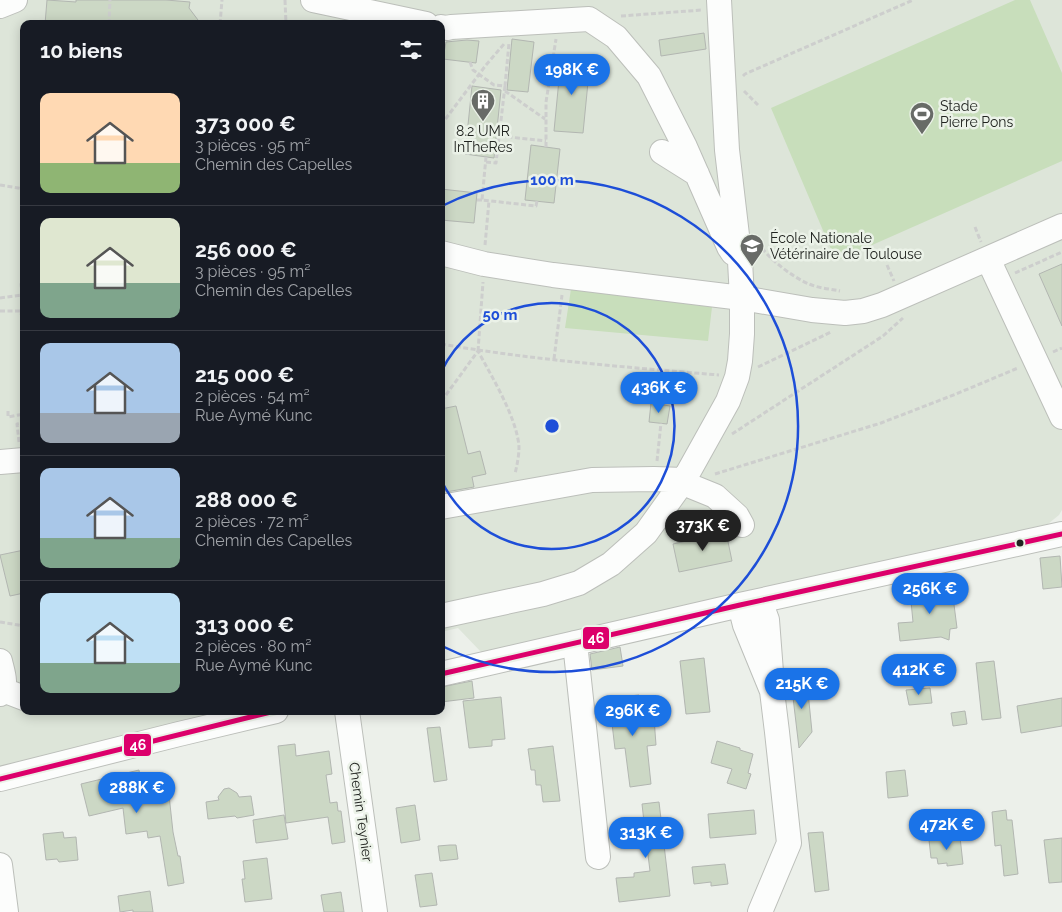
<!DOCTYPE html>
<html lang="fr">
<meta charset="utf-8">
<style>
body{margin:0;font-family:Raleway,sans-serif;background:#242831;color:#f1f3f6;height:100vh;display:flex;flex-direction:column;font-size:19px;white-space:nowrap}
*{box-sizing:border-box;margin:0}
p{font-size:16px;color:#9ea1a6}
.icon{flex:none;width:28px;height:28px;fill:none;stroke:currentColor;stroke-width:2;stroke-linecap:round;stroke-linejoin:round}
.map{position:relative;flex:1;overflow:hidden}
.sheet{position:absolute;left:20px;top:20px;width:425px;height:695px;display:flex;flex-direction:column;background:#171b24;border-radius:10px;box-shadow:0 2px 12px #0003}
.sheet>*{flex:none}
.price{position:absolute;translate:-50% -42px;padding:0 11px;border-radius:18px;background:#1a73e8;color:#fff;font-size:16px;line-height:32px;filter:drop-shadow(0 1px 2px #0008)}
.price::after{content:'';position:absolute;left:50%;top:30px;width:15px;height:11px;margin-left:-8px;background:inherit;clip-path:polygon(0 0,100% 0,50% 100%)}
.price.current{background:#222;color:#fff}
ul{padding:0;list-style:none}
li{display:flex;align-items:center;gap:15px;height:125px;padding:0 20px}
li+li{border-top:1px solid #363941}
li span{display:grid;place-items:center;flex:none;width:140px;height:100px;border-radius:10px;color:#555}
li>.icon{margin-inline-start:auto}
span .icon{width:60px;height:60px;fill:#fffc;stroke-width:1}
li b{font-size:21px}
h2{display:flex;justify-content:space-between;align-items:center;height:60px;padding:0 20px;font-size:21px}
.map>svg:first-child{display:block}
</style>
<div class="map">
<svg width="1062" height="912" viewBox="0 0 1062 912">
<rect width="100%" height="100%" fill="#ecf0ea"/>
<path fill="#dde5d9" d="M0,0H1062V510L1059,515L1048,524L579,630L482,653L458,628L441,632V24H24V711H228L0,767Z"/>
<path fill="#c8debb" d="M1015,0H1030L1062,73V161L836,261L771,108Z
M571,289L712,307L708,341L565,328Z"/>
<path fill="#ccd8c5" stroke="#b2b6b1" d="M47,0L76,2V0H166L190,2L189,8L201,24H45Z
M704,33L706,49L661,56L659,40Z
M512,39L534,42L528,92L507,90Z
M467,40L479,41L476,63L443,59L446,42Z
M561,59L590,62L583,133L554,131Z
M472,86L501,90L494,158L465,154Z
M531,145L560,149L554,203L525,200Z
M441,189L477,193L474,223L441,220Z
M1062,264V326L1039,274Z
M651,403L670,406L667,424L649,422Z
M456,406L468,454L480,451L486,474L472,477L474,487L446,492L441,472V409Z
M726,532L732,561L679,572L673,544Z
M24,550V593L10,596L0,555Z
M1060,556L1062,587L1043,589L1040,558Z
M945,587L946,590L952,589L957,628L950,629L949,640L941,637L900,641L898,623L913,622L910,591Z
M620,647L623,666L592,670L590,654Z
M704,658L710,712L686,714L680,661Z
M994,661L1001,718L982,720L976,663Z
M806,672L812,732L799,748L792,689Z
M472,681L474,698L441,702V687Z
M930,688L932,703L909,705L906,690Z
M639,695L641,720L654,718L656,745L647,746L651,784L630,787L625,748L615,749L609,698Z
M501,697L505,739L492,740V746L469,748L463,701Z
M1062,698V726L1021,733L1017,706Z
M965,711L967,724L953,726L951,713Z
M440,727L447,780L434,782L427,728Z
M717,741L740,748V750L753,754L748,773L751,774L746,789L727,783L732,769L711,763Z
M295,744L296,756L329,751L332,774L326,775L330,803L337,802L338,811H341L345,842L332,844L328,817L286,823L278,746Z
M553,746L560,801L543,802L541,785H536L535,770H531L528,749Z
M139,770L143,799L169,795L173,832L178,856H180L184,883L168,886L160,836L148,838L147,831L126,834L123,808L89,816L81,784Z
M905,770L908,796L888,798L886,772Z
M229,788L237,793L239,797L251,796L254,815L237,818L235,816L208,819L206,802L219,800L218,797L224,789Z
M659,802L670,896L619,902L616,878L634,877V873L650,871L646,839L622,842L620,825L644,822L642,804Z
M415,805L420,840L401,843L396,808Z
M754,810L756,834L710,838L708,814Z
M1006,810L1007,820H1012L1018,874L1004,876L1001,845L995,846L992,812Z
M938,813L940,828L926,829L925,814Z
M284,815L288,839L256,843L253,820Z
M63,832L64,838L76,837L78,860L59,862L57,859L46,860L43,834Z
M823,832L829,890L815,892L808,833Z
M960,837L963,864L947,866V863L938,864L937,858H931L929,840Z
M1062,838V882L1049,883L1044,840Z
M450,845H456L458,859L440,861L438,846Z
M267,858L272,899L245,902L242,879H245L243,861Z
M725,864L728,884L711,886V882L694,884L692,867Z
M432,873L437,905L420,907L415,875Z
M150,891L153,912H133V910L120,912L118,896Z
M341,892L344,912H324L321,895Z"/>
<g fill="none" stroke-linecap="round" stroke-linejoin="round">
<defs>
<path id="minor" d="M313,0L426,24
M0,6L15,0
M441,27L447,28L451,27L589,19L616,37L649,76L685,147L729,247L733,253
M662,152L697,174
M441,253L484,264L553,275L742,298L812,310L845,313L863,311L882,305L1062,226
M988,259L1062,417
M0,462L24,460
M441,507L592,480L654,479L684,480L683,483L715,496L737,516L742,525
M760,601L767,620L771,672
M740,605L745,625L772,691L777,732L789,843L760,912
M441,616L543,594L579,583L611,564L646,533L684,480L728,401L737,377L740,361L742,334V298L740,261L727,150L719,0
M575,643L598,857
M0,661C2,671 8,685 0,694
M441,674L740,605L1062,534
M3,690L24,698
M347,711L375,912
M0,779L179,734L276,711
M0,865L6,912"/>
</defs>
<use href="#minor" stroke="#bcbfba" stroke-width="26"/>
<path stroke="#cdcecd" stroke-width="3" stroke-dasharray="5 2.5" stroke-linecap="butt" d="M285,0L286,24
M621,16L702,10
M109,24L110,0
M220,24L222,0
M470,62L473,70L494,85L505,86L509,43
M743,76L745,74L913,0
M505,91L545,119
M744,91L758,105
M441,125L486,65L504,44
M500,136L546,141
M546,147V102L556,39
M486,157L482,200L536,206L537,201
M486,162L496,163L505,86
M0,185L24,189
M477,200H482
M975,227L981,242
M758,242C766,257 792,277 809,284C818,288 830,289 840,291
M485,245L489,201
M887,265L894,281
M1015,273L1062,252
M0,298L22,295L21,284L24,281
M0,311H20L24,322
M441,344C533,360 626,367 719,375
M478,351L483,282
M1053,352L1062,348
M554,359L562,295
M758,367L831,332
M444,409L443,399L478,351C492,377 517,418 519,447C519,456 517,465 515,474
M8,411V417L24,414
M732,434L883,336L903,318
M19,442L17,424L24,423
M657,461L661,423
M715,474L881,423L956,394L1018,368
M0,622L24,626"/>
<use href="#minor" stroke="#fcfdfc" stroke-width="24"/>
<defs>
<path id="bus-1" d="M441,674L740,605L1062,534
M0,779L275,711"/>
</defs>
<use href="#bus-1" stroke="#ebf2e8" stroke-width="9"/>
<use href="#bus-1" stroke="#dc006b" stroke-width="5"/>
</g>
<g fill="none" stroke="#1d4ed8" stroke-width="2.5">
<path d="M441 372A123 123 0 1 1 441 480"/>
<path d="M442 206A246 246 0 1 1 442 646"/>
</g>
<defs>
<symbol id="building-pin" viewBox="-11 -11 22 30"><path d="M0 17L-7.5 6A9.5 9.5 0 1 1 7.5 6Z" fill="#686b67" stroke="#ebf2e8"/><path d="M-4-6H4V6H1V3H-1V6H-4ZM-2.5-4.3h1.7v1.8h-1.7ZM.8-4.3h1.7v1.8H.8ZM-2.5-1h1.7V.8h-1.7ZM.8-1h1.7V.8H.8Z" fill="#fff"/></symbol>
<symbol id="stadium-pin" viewBox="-11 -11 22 30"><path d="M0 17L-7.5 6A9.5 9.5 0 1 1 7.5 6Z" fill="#686b67" stroke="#ebf2e8"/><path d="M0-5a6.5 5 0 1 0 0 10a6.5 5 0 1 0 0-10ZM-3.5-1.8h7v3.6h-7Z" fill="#fff"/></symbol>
<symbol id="university-pin" viewBox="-11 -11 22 30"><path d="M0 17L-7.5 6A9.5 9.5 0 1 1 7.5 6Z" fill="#686b67" stroke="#ebf2e8"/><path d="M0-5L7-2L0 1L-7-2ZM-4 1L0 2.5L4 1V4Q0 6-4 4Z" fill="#fff"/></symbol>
</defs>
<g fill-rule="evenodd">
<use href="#building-pin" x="469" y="87" width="28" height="38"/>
<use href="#stadium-pin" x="908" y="100" width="28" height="38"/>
<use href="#university-pin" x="738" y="232" width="28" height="38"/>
</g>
<circle fill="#212420" stroke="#ebf2e8" stroke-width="2" cx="1020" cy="543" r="4.5"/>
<g text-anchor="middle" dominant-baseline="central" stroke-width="5" stroke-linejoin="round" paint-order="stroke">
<g font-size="14" fill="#212420" stroke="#ebf2e8" text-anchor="start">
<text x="940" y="106">Stade<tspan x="940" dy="16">Pierre Pons</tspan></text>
<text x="483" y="131" text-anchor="middle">8.2 UMR<tspan x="483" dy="16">InTheRes</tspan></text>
<text x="770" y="238">École Nationale<tspan x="770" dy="16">Vétérinaire de Toulouse</tspan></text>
</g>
<g font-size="14" fill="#212420" stroke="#ebf2e8">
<text transform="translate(361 812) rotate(82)">Chemin Teynier</text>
</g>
</g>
<circle cx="552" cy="426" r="8" fill="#1d4ed8" stroke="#ebf2e8" stroke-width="2.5"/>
<g font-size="15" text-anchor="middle" font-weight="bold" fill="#1d4ed8" stroke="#ebf2e8" stroke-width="5" stroke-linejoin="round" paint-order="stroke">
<text x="552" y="185">100 m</text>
<text x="500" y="320">50 m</text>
</g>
<g stroke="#ebf2e8" stroke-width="2">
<rect x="582" y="626" width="28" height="24" rx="5" fill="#dc006b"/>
<rect x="123" y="733" width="29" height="24" rx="5" fill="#dc006b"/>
</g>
<g font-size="14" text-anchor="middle" font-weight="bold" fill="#fff">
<text x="596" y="643">46</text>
<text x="138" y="750">46</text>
</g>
</svg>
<b class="price" style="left:572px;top:96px">198K €</b>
<b class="price" style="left:659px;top:414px">436K €</b>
<b class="price current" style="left:703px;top:552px">373K €</b>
<b class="price" style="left:930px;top:615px">256K €</b>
<b class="price" style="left:919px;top:696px">412K €</b>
<b class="price" style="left:802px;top:710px">215K €</b>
<b class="price" style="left:633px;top:737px">296K €</b>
<b class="price" style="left:137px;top:814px">288K €</b>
<b class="price" style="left:947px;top:851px">472K €</b>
<b class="price" style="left:646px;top:859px">313K €</b>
<section class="sheet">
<h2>10 biens<svg class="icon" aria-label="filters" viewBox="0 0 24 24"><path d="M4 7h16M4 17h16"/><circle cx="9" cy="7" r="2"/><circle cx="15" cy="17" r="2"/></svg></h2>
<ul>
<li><span style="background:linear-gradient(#ffd9b3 70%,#8fb573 0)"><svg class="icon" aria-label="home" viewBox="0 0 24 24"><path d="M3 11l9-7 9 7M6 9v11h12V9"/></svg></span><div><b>373 000 €</b><p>3 pièces · 95 m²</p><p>Chemin des Capelles</p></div></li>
<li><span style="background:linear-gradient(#dfe7d0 65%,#7fa58c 0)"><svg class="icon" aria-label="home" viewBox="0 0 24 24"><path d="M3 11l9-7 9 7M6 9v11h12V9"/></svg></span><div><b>256 000 €</b><p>3 pièces · 95 m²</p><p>Chemin des Capelles</p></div></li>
<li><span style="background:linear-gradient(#a9c7e8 70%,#9aa5b1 0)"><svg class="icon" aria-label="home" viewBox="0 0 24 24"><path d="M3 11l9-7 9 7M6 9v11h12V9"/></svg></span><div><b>215 000 €</b><p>2 pièces · 54 m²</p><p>Rue Aymé Kunc</p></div></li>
<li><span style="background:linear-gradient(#a9c7e8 70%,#7fa58c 0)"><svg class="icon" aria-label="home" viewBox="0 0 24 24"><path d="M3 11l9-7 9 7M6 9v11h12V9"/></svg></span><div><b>288 000 €</b><p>2 pièces · 72 m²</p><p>Chemin des Capelles</p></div></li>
<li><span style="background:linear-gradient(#bfe0f5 70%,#7fa58c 0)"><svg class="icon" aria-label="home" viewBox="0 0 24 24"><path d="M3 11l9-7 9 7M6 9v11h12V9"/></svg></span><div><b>313 000 €</b><p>2 pièces · 80 m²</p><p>Rue Aymé Kunc</p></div></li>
</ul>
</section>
</div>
